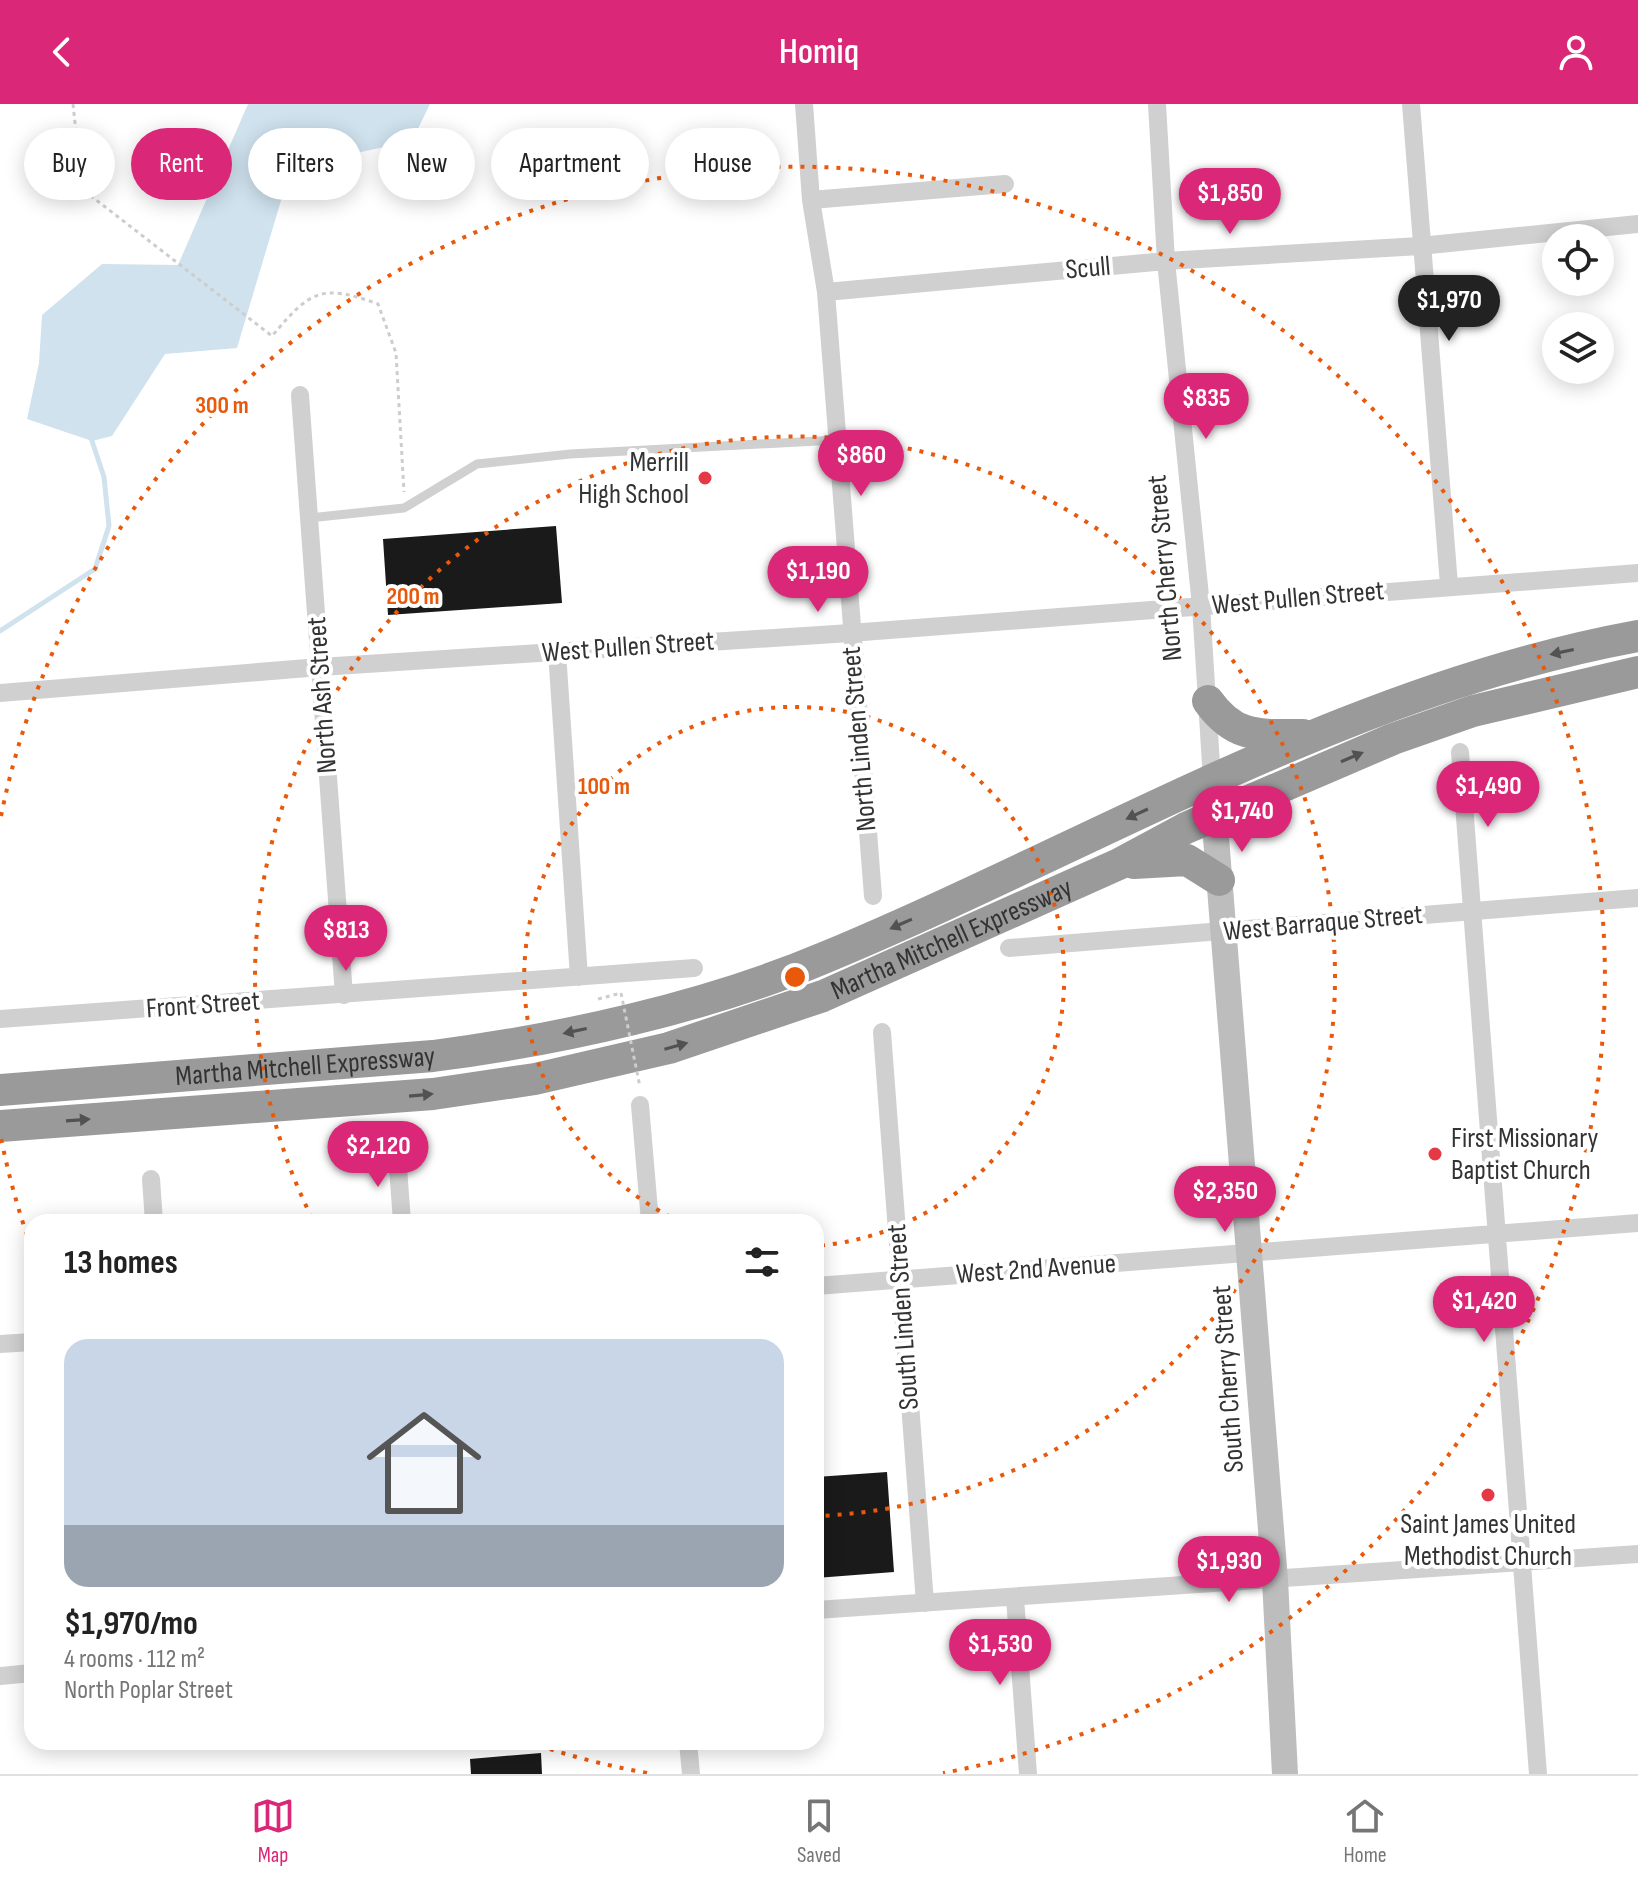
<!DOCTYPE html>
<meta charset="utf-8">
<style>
body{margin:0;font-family:"Sofia Sans Condensed",sans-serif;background:#f2f2f2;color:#222;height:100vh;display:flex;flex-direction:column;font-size:30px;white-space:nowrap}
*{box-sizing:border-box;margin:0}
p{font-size:26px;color:#767676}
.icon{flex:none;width:44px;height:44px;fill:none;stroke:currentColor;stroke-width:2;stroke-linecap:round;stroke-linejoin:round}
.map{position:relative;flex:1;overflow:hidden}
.drawer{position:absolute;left:24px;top:1110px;width:800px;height:536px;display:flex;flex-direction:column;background:#fff;border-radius:24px;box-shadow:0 4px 20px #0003}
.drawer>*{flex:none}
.banner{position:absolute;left:24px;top:24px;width:800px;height:72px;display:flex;gap:16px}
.controls{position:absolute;left:1542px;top:120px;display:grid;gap:16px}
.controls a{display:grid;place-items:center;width:72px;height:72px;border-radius:50%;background:#fff;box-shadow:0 4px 20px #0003;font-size:40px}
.price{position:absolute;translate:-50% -68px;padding:0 18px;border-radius:28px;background:#db2777;color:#fff;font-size:26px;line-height:52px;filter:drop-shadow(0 2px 4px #0008)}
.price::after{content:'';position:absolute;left:50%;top:48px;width:24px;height:18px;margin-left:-12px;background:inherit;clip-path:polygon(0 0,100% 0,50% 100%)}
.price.on{background:#222;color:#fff}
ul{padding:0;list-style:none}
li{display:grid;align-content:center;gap:16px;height:424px;padding:0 40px}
li span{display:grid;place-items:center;height:248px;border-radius:24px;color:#555}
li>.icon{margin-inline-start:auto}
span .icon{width:144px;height:144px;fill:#fffc;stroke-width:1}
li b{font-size:34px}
h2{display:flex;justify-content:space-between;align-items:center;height:96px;padding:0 40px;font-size:34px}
.tag{padding:0 28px;border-radius:36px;background:#fff;box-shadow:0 4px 20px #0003;font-size:28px;line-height:72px}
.tag.on{background:#db2777;color:#fff}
header{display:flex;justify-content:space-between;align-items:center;height:104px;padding:0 40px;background:#db2777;color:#fff;font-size:36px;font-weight:600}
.tabs{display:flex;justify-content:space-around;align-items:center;height:112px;border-top:2px solid #e0e0e0;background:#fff;font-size:22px;color:#767676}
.tabs a{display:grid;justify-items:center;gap:4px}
.tabs .on{color:#db2777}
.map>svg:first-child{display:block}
</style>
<header><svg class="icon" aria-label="back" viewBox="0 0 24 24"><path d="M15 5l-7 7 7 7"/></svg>Homiq<svg class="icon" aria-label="person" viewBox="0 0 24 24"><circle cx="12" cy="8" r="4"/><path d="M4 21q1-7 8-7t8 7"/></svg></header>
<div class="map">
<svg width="1638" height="1670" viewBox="0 0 1638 1670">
<rect width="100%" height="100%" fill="#fff"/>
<path fill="#cfe2ee" d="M248,0H430L412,37L291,63L237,244L165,250L112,332L92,337L27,315L39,259L42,211L102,160L178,161Z"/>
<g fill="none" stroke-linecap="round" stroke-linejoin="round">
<path stroke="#cfe2ee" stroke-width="5" d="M0,527L95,465L109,422L104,373L92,337"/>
</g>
<path fill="#1a1a1a" d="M556,422L562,499L388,511L383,435Z
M887,1368L894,1468L816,1474V1373Z
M541,1649L542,1670H471L470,1655Z"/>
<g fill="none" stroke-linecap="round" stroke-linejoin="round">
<path stroke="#cdcdcd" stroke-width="3" stroke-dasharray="4 4" stroke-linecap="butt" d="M73,0L82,85L272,232C310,187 321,179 378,200L396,249L404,388
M598,895L621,889"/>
<path stroke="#d0d0d0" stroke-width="9" d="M309,414L404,404L477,360L570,350L836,336"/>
<path stroke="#d0d0d0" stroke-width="18" d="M804,0L811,96L826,188L873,792
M1157,0L1166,157L1201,502L1212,676
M1411,0L1449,481
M811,96L1005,80
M826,188L1166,157L1420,142L1638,120
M300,291L344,891
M557,548L579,873
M0,589L320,563L850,529L1638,469
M1460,648L1538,1670
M1009,844L1638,794
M0,915L694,864
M882,928L925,1499
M640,1001L650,1118
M397,1050L402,1118
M151,1075L154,1118
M816,1182L1638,1119
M0,1240L32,1238
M1015,1494L1028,1670
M816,1506L1638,1450
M0,1572L32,1569
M688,1638L691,1670"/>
<path stroke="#bdbdbd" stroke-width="26" d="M1213,696L1275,1476L1285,1670"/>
<g stroke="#9a9a9a" stroke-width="32">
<path d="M1208,597C1235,635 1260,631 1303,631"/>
<path d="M1134,759L1187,756L1219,776"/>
<path id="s1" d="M0,986L433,952C559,936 708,903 826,853C1095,741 1348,585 1638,532"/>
<path id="s2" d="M0,1022L433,990L535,975L669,944L823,892L1119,760L1186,724L1393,635L1473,607L1638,568"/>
</g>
<path stroke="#cdcdcd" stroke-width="3" stroke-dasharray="4 4" stroke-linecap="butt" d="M621,889L640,983"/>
</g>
<defs><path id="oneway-solid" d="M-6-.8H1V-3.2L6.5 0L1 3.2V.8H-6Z" transform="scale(2)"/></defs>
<g fill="#525252">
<use href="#oneway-solid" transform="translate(1562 548) rotate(168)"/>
<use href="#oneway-solid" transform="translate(1352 653) rotate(-23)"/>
<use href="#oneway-solid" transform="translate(1137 710) rotate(155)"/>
<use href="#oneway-solid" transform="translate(901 820) rotate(156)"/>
<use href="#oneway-solid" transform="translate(575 927) rotate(168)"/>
<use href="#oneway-solid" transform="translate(676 942) rotate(-16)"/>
<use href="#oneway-solid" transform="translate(421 991) rotate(-5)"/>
<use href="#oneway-solid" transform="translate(78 1016) rotate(-4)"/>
</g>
<g fill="none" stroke="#e8590c" stroke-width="4" stroke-dasharray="4 8">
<path d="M681 1118A270 270 0 1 1 816 1142"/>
<path d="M312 1114A540 540 0 1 1 819 1412"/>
<path d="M647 1669A810 810 0 0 1 531 1639M31 1143A810 810 0 0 1 1 1034M1 712A810 810 0 1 1 943 1669"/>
</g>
<g fill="#e63946" stroke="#fff" stroke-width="3">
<circle cx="705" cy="374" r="8"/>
<circle cx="1435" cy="1050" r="8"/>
<circle cx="1488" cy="1391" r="8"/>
</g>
<g text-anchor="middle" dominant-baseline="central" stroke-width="8" stroke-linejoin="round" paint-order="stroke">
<g font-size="28" fill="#333" stroke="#fff">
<text transform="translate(1088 164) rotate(-5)">Scull</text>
<text transform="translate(1165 464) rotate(-95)">North Cherry Street</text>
<text transform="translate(1298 494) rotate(-5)">West Pullen Street</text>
<text transform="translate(628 543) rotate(-4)">West Pullen Street</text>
<text transform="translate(322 591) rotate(-94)">North Ash Street</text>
<text transform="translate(859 635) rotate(-95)">North Linden Street</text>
<text transform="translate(1323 819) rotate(-5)">West Barraque Street</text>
<text stroke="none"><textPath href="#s2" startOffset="978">Martha Mitchell Expressway</textPath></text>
<text transform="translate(203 901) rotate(-4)">Front Street</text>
<text stroke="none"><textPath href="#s1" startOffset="306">Martha Mitchell Expressway</textPath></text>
<text transform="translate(1036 1165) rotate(-4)">West 2nd Avenue</text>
<text transform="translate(903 1213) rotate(-94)">South Linden Street</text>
<text transform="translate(1228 1275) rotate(-94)">South Cherry Street</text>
</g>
<g font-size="28" fill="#333" stroke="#fff" text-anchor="end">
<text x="689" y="358">Merrill<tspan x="689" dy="32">High School</tspan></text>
<text x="1451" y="1034" text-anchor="start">First Missionary<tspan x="1451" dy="32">Baptist Church</tspan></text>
<text x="1488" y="1420" text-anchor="middle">Saint James United<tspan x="1488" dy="32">Methodist Church</tspan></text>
</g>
</g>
<circle cx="795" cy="873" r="12" fill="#e8590c" stroke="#fff" stroke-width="4"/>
<g font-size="24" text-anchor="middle" font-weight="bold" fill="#e8590c" stroke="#fff" stroke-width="8" stroke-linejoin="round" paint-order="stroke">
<text x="222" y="309">300 m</text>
<text x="413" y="500">200 m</text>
<text x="604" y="690">100 m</text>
</g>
</svg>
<div class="controls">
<a><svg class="icon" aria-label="locate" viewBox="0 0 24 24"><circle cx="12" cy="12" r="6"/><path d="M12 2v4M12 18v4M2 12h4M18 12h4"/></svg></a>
<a><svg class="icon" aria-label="layers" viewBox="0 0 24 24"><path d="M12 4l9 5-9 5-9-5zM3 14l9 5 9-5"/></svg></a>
</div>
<b class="price" style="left:1230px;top:132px">$1,850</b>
<b class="price on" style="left:1449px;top:239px">$1,970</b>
<b class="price" style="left:1206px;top:337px">$835</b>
<b class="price" style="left:861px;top:394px">$860</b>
<b class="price" style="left:818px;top:510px">$1,190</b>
<b class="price" style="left:1488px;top:725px">$1,490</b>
<b class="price" style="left:1242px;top:750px">$1,740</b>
<b class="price" style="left:346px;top:869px">$813</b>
<b class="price" style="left:378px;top:1085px">$2,120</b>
<b class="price" style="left:1225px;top:1130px">$2,350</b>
<b class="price" style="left:1484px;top:1240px">$1,420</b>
<b class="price" style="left:1229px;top:1500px">$1,930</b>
<b class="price" style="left:1000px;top:1583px">$1,530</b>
<div class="banner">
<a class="tag">Buy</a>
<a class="tag on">Rent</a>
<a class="tag">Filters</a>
<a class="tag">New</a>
<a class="tag">Apartment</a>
<a class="tag">House</a>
</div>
<section class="drawer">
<h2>13 homes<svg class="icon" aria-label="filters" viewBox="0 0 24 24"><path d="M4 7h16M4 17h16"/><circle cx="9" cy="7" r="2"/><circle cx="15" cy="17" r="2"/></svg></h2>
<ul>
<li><span style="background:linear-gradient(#c9d6e8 75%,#9aa5b1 0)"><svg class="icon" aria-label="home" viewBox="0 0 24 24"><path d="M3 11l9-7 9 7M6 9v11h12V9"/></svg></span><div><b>$1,970/mo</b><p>4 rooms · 112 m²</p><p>North Poplar Street</p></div></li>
</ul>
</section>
</div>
<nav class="tabs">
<a class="on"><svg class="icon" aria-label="map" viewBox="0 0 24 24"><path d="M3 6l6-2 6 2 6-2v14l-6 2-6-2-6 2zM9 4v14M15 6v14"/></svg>Map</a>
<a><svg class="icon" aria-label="saved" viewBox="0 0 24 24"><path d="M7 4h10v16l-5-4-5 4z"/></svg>Saved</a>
<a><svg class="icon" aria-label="home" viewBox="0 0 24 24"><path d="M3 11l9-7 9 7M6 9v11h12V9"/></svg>Home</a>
</nav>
